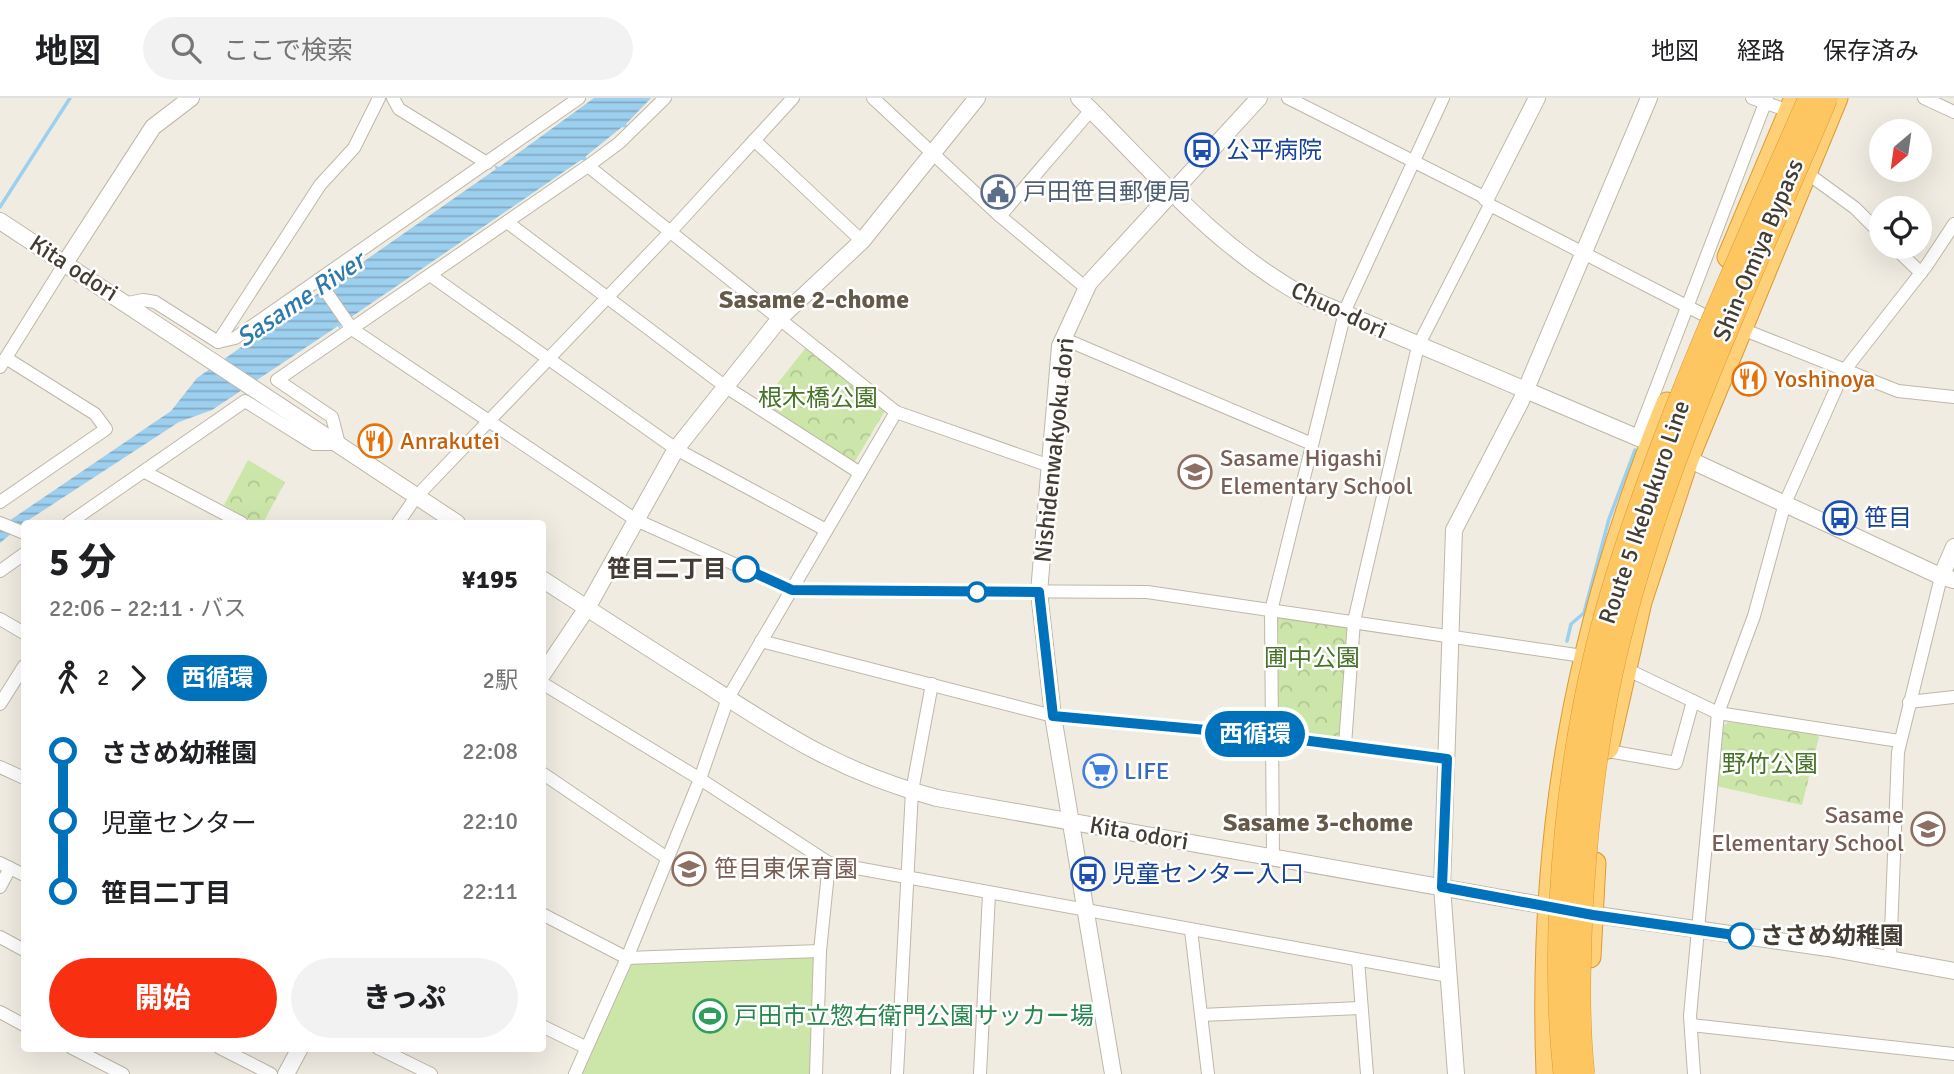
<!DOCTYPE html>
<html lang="ja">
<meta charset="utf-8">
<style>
body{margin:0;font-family:Signika,"Noto Sans JP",sans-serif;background:#f2f2f2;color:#202124;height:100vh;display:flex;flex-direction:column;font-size:26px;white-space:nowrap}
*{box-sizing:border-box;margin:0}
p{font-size:23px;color:#757577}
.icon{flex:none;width:38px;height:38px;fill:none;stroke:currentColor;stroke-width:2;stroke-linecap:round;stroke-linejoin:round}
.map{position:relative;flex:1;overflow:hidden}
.panel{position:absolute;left:21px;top:422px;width:525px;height:532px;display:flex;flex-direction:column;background:#fff;border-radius:7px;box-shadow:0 7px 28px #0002}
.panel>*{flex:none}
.badge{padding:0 14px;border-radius:23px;font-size:24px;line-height:46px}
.needle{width:46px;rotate:209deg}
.tools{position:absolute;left:1869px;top:21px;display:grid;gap:14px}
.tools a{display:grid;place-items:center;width:63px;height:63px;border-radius:50%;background:#fff;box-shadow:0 7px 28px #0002;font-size:35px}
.map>.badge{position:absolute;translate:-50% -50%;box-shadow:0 0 0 4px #fff}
.legs{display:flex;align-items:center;gap:10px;height:77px;padding:0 28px;font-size:23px}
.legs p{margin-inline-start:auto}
.head{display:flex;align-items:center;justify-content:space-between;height:119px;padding:0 28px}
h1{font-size:38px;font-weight:800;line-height:52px}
.cta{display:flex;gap:14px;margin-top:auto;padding:14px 28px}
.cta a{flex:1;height:80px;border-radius:42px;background:#f92f11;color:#fff;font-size:28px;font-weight:800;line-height:80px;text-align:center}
.cta a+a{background:#f2f2f2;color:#202124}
ul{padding:0 28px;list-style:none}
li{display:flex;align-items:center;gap:24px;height:70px;font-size:26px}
li i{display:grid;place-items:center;width:10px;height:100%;margin:0 9px;background:currentColor}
li i::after{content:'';width:18px;height:18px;margin:-9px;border:5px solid;border-radius:50%;background:#fff}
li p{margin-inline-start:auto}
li:first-child i{background:linear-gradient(#0000 50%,currentColor 0)}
li:last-child i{background:linear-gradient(currentColor 50%,#0000 0)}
header{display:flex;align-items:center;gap:42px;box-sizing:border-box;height:98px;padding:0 35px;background:#fff;border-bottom:2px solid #e0e0e0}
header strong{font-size:33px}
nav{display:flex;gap:38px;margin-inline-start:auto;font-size:24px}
.search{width:490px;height:63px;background:#f2f2f2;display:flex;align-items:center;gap:18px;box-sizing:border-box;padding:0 24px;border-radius:38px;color:#757577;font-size:26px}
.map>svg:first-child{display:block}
.park{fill:url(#park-crowns)}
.pitch{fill:#cce6aa}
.water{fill:url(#water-rules)}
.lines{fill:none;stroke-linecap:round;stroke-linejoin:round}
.stream{stroke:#9dcfef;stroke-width:3.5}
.minor-casing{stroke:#bfb7a8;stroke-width:14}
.tertiary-casing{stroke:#bfb7a8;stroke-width:18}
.trunk-casing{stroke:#dc9a31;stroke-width:23}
.minor{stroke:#fff;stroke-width:12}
.tertiary{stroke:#fff;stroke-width:16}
.trunk{stroke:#fed178;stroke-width:21}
.motorway-bridge-casing{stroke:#dc9a31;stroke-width:24;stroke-linecap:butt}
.motorway-bridge{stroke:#fdc661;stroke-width:23}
.line-1-casing{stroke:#fff;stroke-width:16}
.line-1{stroke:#0072bc;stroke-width:10}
.stop-1-dot{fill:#fff;stroke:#0072bc;stroke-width:3.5}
.labels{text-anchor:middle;stroke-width:5;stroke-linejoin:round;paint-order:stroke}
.transit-label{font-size:24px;fill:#164399;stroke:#fff;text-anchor:start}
.service-label{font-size:24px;fill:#4e5e75;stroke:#fff;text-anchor:start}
.street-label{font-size:24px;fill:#433c33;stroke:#fff}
.food-label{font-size:24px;fill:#c56008;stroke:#fff;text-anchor:start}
.park-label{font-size:24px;fill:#467327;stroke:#fff}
.education-label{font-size:24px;fill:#785e54;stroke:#fff;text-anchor:start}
.stop-label{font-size:24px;font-weight:bold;fill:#433c33;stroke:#fff;text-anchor:end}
.shop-label{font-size:24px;fill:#366cbe;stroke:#fff;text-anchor:start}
.leisure-label{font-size:24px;fill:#27864d;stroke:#fff;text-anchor:start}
.water-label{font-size:26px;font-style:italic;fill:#2d7aad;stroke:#fff}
.neighbourhood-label{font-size:26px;font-weight:bold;fill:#655a4a;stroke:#fff}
</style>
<header>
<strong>地図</strong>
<div class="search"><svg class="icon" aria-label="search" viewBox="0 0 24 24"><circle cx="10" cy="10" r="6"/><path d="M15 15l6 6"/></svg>ここで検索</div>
<nav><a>地図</a><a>経路</a><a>保存済み</a></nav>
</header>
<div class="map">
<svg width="1954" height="976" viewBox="0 0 1954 976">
<defs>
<pattern id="park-crowns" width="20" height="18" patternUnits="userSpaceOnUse" patternTransform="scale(1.75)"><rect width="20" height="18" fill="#cce6aa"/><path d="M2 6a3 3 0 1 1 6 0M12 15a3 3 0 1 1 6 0" fill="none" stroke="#b0c693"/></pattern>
<pattern id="water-rules" width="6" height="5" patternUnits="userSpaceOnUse" patternTransform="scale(1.75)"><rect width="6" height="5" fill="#9dcfef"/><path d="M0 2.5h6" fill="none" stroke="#82a9c2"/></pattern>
</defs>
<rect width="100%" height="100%" fill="#f1ece2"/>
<g class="park">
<polygon points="808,247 886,311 854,365 761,306"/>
<polygon points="248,362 285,384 263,425 255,425 224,407"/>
<polygon points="1279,520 1348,526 1343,637 1338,641 1280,634 1275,629 1276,522"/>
<polygon points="1728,624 1816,636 1819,639 1802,707 1716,688 1724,627"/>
</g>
<polygon class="pitch" points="820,853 816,976 576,976 627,860"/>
<polygon class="water" points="594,0 651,0 626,26 628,30 622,29 586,58 586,62 581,62 341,226 340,231 338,228 212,312 179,324 24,425 0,445 0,429 171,313 197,280 496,71 494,67 499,69"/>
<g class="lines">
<g class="stream">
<polyline points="0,109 70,0"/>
<polyline points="1567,543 1571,526 1584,515 1609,421 1635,352"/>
</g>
<defs>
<g id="minor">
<polyline points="393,0 399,11 487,65"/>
<polyline points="873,0 1000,118 1086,190"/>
<polyline points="1288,0 1486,100 1490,107 1704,217"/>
<polyline points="1752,0 1789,13"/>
<polyline points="1924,0 1954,14"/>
<polyline points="754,42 862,143"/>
<polyline points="588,68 896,314 1050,368"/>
<polyline points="1807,75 1855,110 1881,136"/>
<polyline points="1000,118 1091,12"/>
<polyline points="507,124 726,289 860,375"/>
<polyline points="1894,149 1921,175"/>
<polyline points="430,177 676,351 826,432"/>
<polyline points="318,182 352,231 636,422 792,492 1147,494 1583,558"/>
<polyline points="128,205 143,202 155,204 218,244 235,240 579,0"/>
<polyline points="1742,231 1898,293 1954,299"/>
<polyline points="1062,240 1312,346"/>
<polyline points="218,244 320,87 354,50 379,0"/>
<polyline points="0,269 65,165"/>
<polyline points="1637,340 1767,0"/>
<polyline points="145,374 242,425"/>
<polyline points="0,404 106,331 95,316 6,260"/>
<polyline points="0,425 24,435"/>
<polyline points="69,425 245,303 314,346 339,346 332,319 277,282 588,68 619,45 665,0"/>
<polyline points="398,425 416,399 671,133 793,0"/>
<polyline points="0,473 24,456"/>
<polyline points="0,521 24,535"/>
<polyline points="761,543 1053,618 1272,638 1447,661"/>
<polyline points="1624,570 1718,615 1899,643"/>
<polyline points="542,585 700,681 829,765 1449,878"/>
<polyline points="1909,604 1954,599"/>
<polyline points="0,606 24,568"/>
<polyline points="1345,647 1354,523 1418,248 1490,107"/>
<polyline points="1608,653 1676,665 1693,603"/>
<polyline points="0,669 24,680"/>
<polyline points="542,675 667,760"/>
<polyline points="1273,759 1271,513 1346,210 1443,0"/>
<polyline points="0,765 24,777"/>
<polyline points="0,789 10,770"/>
<polyline points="542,816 627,860 820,853"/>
<polyline points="1191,832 1208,976"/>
<polyline points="0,839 24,852"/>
<polyline points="1890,860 1898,654 1941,479"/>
<polyline points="1358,862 1367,976"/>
<polyline points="0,914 24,927"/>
<polyline points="1201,917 1360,910"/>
<polyline points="1691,927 1954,956"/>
<polyline points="542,928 585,949"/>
<polyline points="72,950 123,976"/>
<polyline points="220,950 271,976"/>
<polyline points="378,950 431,976"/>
<polyline points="575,976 627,860 700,681 728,600 896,314"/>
<polyline points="816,976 820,853 829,765"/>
<polyline points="897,976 912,693 932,586"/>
<polyline points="980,976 989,796"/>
<polyline points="1694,976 1690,918 1718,615 1754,518 1785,405 1844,273 1927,167 1954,126"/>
</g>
<g id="tertiary">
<path d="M1079 0C1151 71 1214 148 1304 198L1688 361 1940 478 1954 482"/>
<polyline points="1486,100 1537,0"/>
<polyline points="0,123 457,425"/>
<polyline points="65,165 153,29 191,0"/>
<polyline points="1941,479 1954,449"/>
<path d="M542 481C596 516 650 551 704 585 785 637 842 675 937 700L1558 810"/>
<polyline points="542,577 587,510 676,351 781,219 862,143 977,0"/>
<polyline points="1583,815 1828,850 1954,873"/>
<polyline points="286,976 300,950"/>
<polyline points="1113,976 1053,618 1039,494 1060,248 1089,185 1259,0"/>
<polyline points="1456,976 1442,789 1454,432 1521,303 1649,0"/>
</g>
<g id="trunk">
<polyline points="1728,159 1795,0"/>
<polyline points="1608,650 1641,504 1688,361 1837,0"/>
<polyline points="1590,859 1595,765"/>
<path d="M1547 976C1538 735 1576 528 1667 305"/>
</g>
</defs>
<use href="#minor" class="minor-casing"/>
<use href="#tertiary" class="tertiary-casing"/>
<use href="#trunk" class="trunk-casing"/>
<use href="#minor" class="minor"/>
<use href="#tertiary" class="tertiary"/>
<use href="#trunk" class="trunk"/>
<defs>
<g id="motorway-bridge">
<path d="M1565 976C1549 826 1569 639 1612 495 1663 325 1739 162 1810 0"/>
<path d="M1583 976C1577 922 1579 866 1581 812 1585 748 1591 685 1602 622 1638 410 1743 198 1826 0"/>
</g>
</defs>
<use href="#motorway-bridge" class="motorway-bridge-casing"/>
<use href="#motorway-bridge" class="motorway-bridge"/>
</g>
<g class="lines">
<defs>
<polyline id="line-1" points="746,471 792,492 1039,494 1053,618 1272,638 1447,661 1442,789 1593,817 1741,838"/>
</defs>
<use href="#line-1" class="line-1-casing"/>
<use href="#line-1" class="line-1"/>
</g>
<defs>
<symbol id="bus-ring" viewBox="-11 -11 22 22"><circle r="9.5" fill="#fff" stroke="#1a4fb4" stroke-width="1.5"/><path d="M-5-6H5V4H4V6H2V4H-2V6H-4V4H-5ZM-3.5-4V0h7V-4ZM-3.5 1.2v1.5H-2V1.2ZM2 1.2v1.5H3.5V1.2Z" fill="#1a4fb4"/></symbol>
<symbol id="civic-ring" viewBox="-11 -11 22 22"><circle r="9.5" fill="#fff" stroke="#5c6f8a" stroke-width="1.5"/><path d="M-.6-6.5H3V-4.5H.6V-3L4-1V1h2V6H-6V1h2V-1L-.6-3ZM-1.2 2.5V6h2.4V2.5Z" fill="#5c6f8a"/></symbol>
<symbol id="restaurant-ring" viewBox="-11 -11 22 22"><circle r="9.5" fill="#fff" stroke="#e8710a" stroke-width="1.5"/><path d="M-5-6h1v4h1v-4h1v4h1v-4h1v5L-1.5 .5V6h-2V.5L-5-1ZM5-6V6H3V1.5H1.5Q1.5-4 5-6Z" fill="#e8710a"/></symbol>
<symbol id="school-ring" viewBox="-11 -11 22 22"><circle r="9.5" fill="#fff" stroke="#8d6e63" stroke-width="1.5"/><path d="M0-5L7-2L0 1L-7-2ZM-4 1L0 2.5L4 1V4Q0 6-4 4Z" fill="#8d6e63"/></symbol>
<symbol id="supermarket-ring" viewBox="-11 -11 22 22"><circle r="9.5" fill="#fff" stroke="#3f7fe0" stroke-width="1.5"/><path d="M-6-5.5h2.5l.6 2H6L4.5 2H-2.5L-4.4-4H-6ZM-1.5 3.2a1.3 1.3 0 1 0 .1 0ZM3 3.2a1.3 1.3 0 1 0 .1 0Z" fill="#3f7fe0"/></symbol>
<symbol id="stadium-ring" viewBox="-11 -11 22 22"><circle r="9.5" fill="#fff" stroke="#2e9e5b" stroke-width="1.5"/><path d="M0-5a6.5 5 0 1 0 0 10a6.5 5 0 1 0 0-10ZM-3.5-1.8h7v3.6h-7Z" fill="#2e9e5b"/></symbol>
</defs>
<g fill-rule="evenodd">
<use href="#bus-ring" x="1183" y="33" width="38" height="38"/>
<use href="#civic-ring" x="979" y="75" width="38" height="38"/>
<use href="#restaurant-ring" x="1730" y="262" width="38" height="38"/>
<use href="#restaurant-ring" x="356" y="324" width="38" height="38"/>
<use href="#school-ring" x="1176" y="355" width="38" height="38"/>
<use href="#bus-ring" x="1821" y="401" width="38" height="38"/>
<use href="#supermarket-ring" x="1081" y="654" width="38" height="38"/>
<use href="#school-ring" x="1909" y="712" width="38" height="38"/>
<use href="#school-ring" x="670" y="752" width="38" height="38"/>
<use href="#bus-ring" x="1069" y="757" width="38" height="38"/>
<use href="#stadium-ring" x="691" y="899" width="38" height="38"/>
</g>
<g class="stop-1-dot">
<circle cx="746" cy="471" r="12"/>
<circle cx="977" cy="494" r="9"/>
<circle cx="1741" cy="838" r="12"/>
</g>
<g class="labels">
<g class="transit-label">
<text x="1226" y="60">公平病院</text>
<text x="1864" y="428">笹目</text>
<text x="1112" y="784">児童センター入口</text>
</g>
<g class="service-label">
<text x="1023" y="102">戸田笹目郵便局</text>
</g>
<g class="street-label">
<text transform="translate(1758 152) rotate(-67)" y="8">Shin-Omiya Bypass</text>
<text transform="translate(74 170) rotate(33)" y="8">Kita odori</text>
<text transform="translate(1339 212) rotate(25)" y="8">Chuo-dori</text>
<text transform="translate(1054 352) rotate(-84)" y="8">Nishidenwakyoku dori</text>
<text transform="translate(1644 414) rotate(-71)" y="8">Route 5 Ikebukuro Line</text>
<text transform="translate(1139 735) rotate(10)" y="8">Kita odori</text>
</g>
<g class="food-label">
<text x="1774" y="289">Yoshinoya</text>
<text x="400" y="351">Anrakutei</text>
</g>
<g class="park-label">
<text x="818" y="308">根木橋公園</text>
<text x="1312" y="568">圃中公園</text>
<text x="1770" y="674">野竹公園</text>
</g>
<g class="education-label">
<text x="1220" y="368">Sasame Higashi<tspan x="1220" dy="28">Elementary School</tspan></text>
<text x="1904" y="725" text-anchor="end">Sasame<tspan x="1904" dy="28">Elementary School</tspan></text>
<text x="714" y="779">笹目東保育園</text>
</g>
<g class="stop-label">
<text x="727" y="479">笹目二丁目</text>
<text x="1760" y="846" text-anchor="start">ささめ幼稚園</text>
</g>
<g class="shop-label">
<text x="1124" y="681">LIFE</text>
</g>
<g class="leisure-label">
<text x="734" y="926">戸田市立惣右衛門公園サッカー場</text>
</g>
<g class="water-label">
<text transform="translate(300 201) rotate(-34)" y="9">Sasame River</text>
</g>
<g class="neighbourhood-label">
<text x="814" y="210">Sasame 2-chome</text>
<text x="1318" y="733">Sasame 3-chome</text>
</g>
</g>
</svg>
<div class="tools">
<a><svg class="needle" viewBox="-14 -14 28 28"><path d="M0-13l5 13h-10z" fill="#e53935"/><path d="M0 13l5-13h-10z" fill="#757577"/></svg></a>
<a><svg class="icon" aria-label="locate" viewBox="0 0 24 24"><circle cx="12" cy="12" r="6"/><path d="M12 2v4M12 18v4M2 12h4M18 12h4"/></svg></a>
</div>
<b class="badge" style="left:1255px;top:636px;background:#0072bc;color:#fff">西循環</b>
<section class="panel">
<div class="head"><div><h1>5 分</h1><p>22:06 – 22:11 · バス</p></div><b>¥195</b></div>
<div class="legs"><svg class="icon" aria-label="walk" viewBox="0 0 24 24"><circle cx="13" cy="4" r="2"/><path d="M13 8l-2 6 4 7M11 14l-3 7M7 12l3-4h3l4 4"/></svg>2<svg class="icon" aria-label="forward" viewBox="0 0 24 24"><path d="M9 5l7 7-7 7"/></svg><b class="badge" style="background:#0072bc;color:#fff">西循環</b><p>2駅</p></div>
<ul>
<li><i style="color:#0072bc"></i><b>ささめ幼稚園</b><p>22:08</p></li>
<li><i style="color:#0072bc"></i><span>児童センター</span><p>22:10</p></li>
<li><i style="color:#0072bc"></i><b>笹目二丁目</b><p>22:11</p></li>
</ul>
<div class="cta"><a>開始</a><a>きっぷ</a></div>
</section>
</div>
